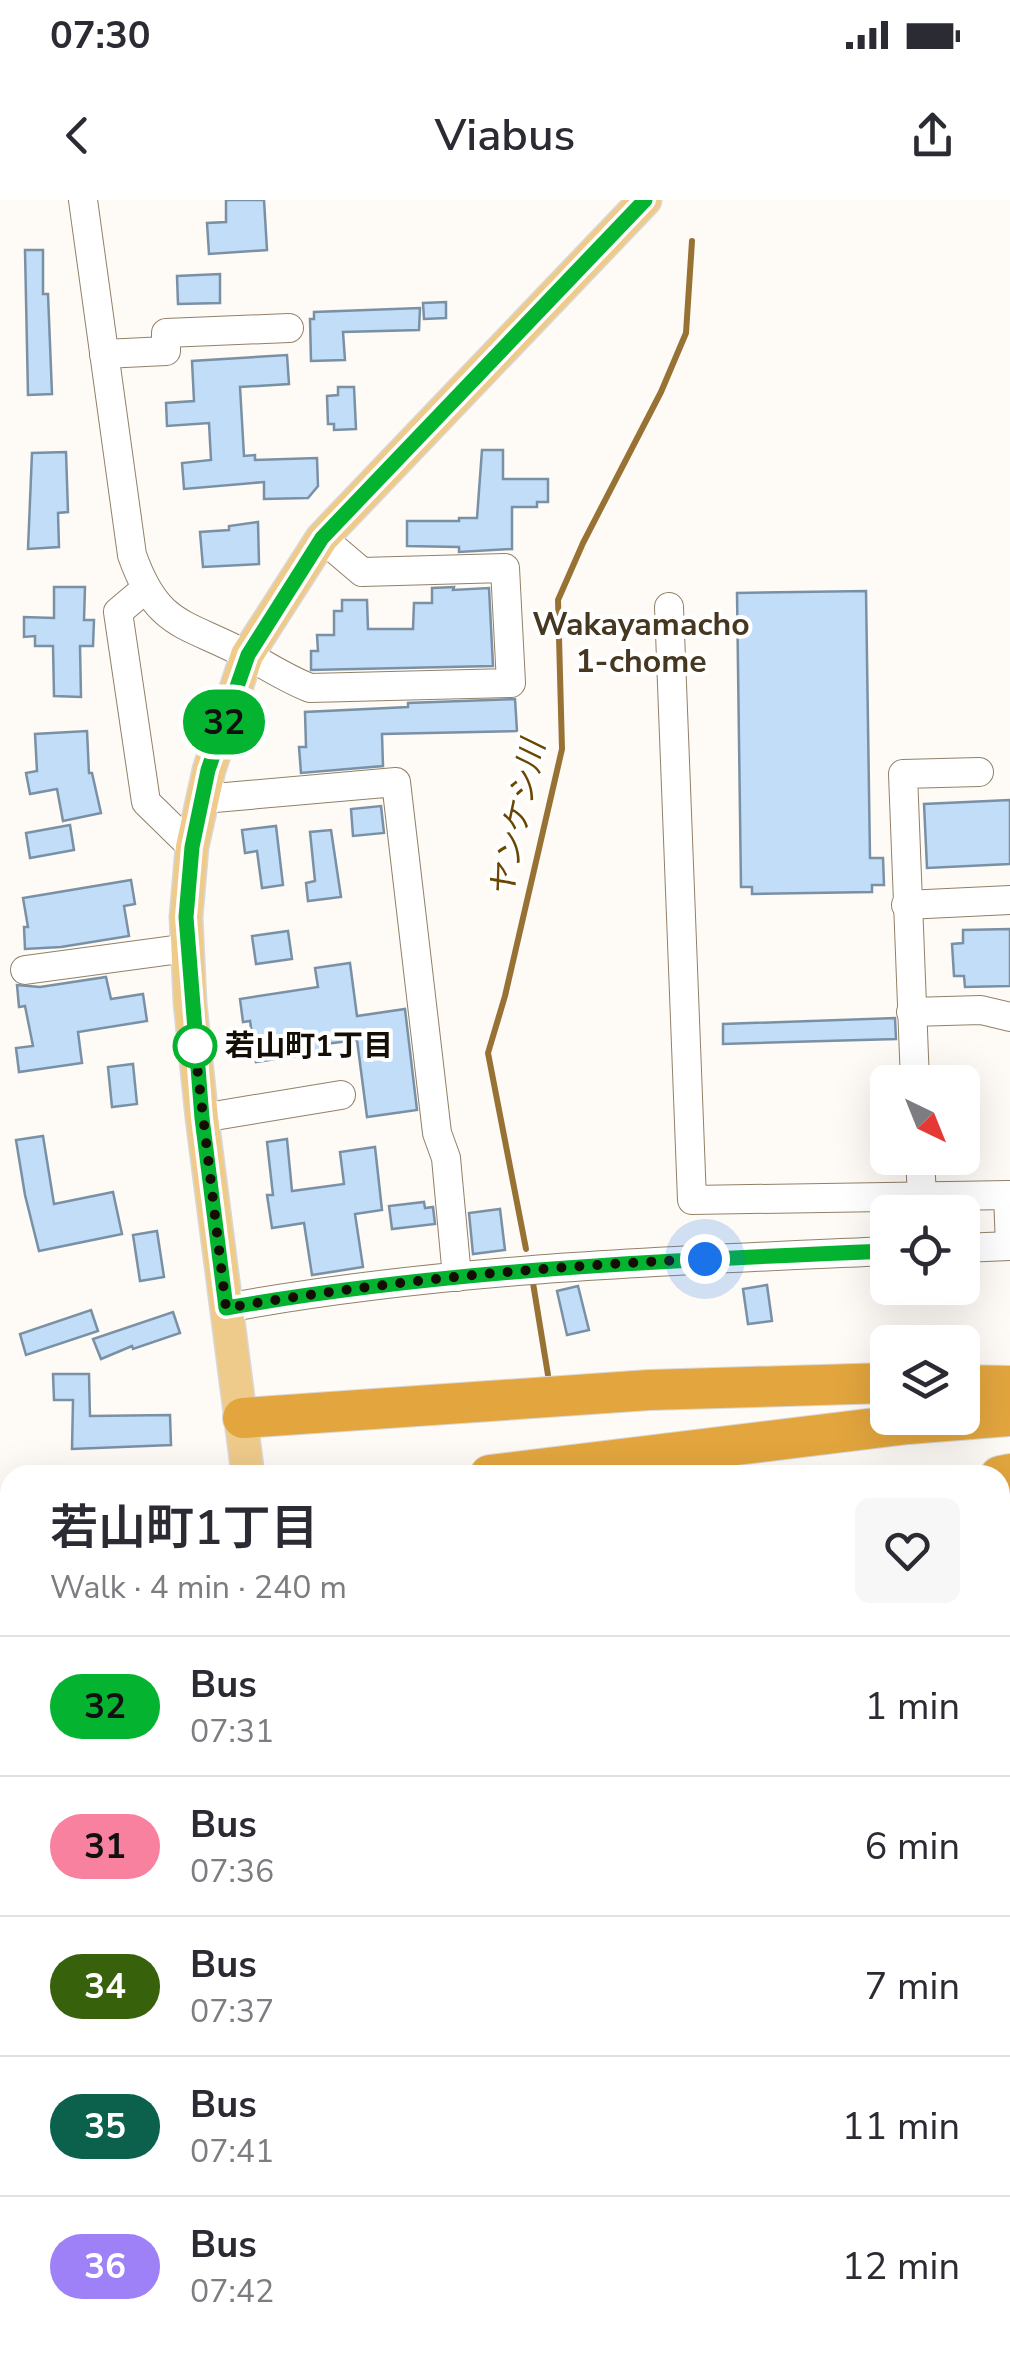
<!DOCTYPE html>
<meta charset="utf-8">
<style>
body{margin:0;font-family:"Nunito Sans","Noto Sans JP",sans-serif;background:#f7f7f7;color:#2b2b33;height:100vh;display:flex;flex-direction:column;font-size:38px;white-space:nowrap}
*{box-sizing:border-box;margin:0}
p{font-size:32px;color:#7c7c81}
.icon{flex:none;width:55px;height:55px;fill:none;stroke:currentColor;stroke-width:2;stroke-linecap:round;stroke-linejoin:round}
.map{position:relative;flex:1;overflow:hidden}
.side{position:absolute;left:0px;top:1265px;width:1010px;height:892px;display:flex;flex-direction:column;background:#fff;border-radius:30px 30px 0 0;box-shadow:0 10px 40px #0002}
.side>*{flex:none}
.badge{padding:0 20px;border-radius:32px;font-size:35px;line-height:65px}
.needle{width:65px;rotate:137deg}
.tools{position:absolute;left:870px;top:865px;display:grid;gap:20px}
.tools a{display:grid;place-items:center;width:110px;height:110px;border-radius:15px;background:#fff;box-shadow:0 10px 40px #0002;font-size:50px}
.you{position:absolute;width:50px;height:50px;margin:-25px;border:8px solid #fff;border-radius:50%;background:#1a73e8;box-shadow:0 0 0 15px #1a73e833}
.map>.badge{position:absolute;translate:-50% -50%;box-shadow:0 0 0 5px #fff}
.round{display:grid;place-items:center;flex:none;width:105px;height:105px;border-radius:15px;background:#f7f7f7}
.headline{display:flex;align-items:center;justify-content:space-between;height:170px;padding:0 50px}
h1{font-size:48px;font-weight:600;line-height:75px}
ul{padding:0;list-style:none}
li{display:flex;align-items:center;gap:30px;height:140px;padding:0 50px;border-top:2px solid #e1e1e2}
li div{flex:1}
li b{display:block;font-size:38px}
li em{font-style:normal}
li .badge{min-width:110px;font-weight:700;text-align:center}
.status{display:flex;justify-content:space-between;align-items:center;height:70px;padding:0 50px;background:#fff;direction:ltr}
.status svg{height:28px;fill:currentColor}
header{display:flex;justify-content:space-between;align-items:center;height:130px;padding:0 50px;background:#fff;font-size:45px;font-weight:600}
.map>svg:first-child{display:block}
.lines{fill:none;stroke-linecap:round;stroke-linejoin:round}
.stream{stroke:#987235;stroke-width:6}
.building{fill:#c2ddf8;stroke:#7a90a5;stroke-width:2.5}
.minor-casing{stroke:#918068;stroke-width:30}
.major-casing{stroke:#d9d8d7;stroke-width:35}
.highway-casing{stroke:#d9d8d7;stroke-width:42}
.minor{stroke:#fff;stroke-width:28}
.major{stroke:#eeca8b;stroke-width:32}
.highway{stroke:#e3a63e;stroke-width:40}
.line-casing{stroke:#fff;stroke-width:22}
.line{stroke:#04b431;stroke-width:15}
.walk{stroke:#140e05;stroke-width:10;stroke-dasharray:0 18}
.stop-dot{fill:#fff;stroke:#04b431;stroke-width:5}
.labels{text-anchor:middle;stroke-width:8;stroke-linejoin:round;paint-order:stroke}
.stop-label{font-size:30px;font-weight:bold;fill:#140e05;stroke:#fff;text-anchor:start}
.neighbourhood-label{font-size:32px;font-weight:bold;fill:#463721;stroke:#fff}
.water-label{font-size:32px;font-style:italic;fill:#6a4701;stroke:#fff}
</style>
<div class="status"><b>07:30</b><svg viewBox="0 0 49 12"><path d="M0 12V9h3v3zM5 12V6h3v6zM10 12V3h3v9zM15 12V0h3v12zM26 1h20v11H26zM47 4h2v5h-2z"/></svg></div>
<header><svg class="icon" aria-label="back" viewBox="0 0 24 24"><path d="M15 5l-7 7 7 7"/></svg>Viabus<svg class="icon" aria-label="share" viewBox="0 0 24 24"><path d="M12 15V3M7 8l5-5 5 5M5 13v7h14v-7"/></svg></header>
<div class="map">
<svg width="1010" height="2156" viewBox="0 0 1010 2156">
<rect width="100%" height="100%" fill="#fefaf5"/>
<g class="lines">
<g class="stream">
<polyline points="526,1049 488,853 505,796 562,549 558,400 583,343 661,192 686,133 692,41"/>
<polyline points="533,1083 548,1175"/>
<polyline points="1000,2028 1010,2029"/>
<polyline points="29,2148 29,2156"/>
<polyline points="57,2148 57,2156"/>
</g>
</g>
<g class="building">
<polygon points="226,0 264,0 267,50 209,54 207,23 226,22"/>
<polygon points="25,50 43,50 43,94 48,94 52,194 28,195"/>
<polygon points="220,74 220,103 178,104 177,76"/>
<polygon points="446,102 446,118 424,119 423,103"/>
<polygon points="420,108 419,130 343,132 345,160 311,161 310,119 314,119 314,112"/>
<polygon points="287,155 289,184 240,187 244,256 255,255 255,260 317,258 318,286 308,298 264,299 264,282 184,289 182,263 211,260 209,223 167,226 166,203 194,201 192,161"/>
<polygon points="338,187 354,187 356,229 334,230 334,224 328,224 327,196 338,195"/>
<polygon points="482,250 503,250 503,279 548,279 548,302 537,302 537,307 512,307 512,349 459,352 459,347 407,346 407,321 459,321 459,318 477,318"/>
<polygon points="66,252 68,312 58,313 59,347 28,349 32,253"/>
<polygon points="258,322 259,364 203,367 200,332 229,330 229,326"/>
<polygon points="54,387 85,387 84,420 94,420 93,446 80,446 81,497 54,496 53,446 35,446 35,436 24,437 24,417 54,418"/>
<polygon points="454,387 453,390 489,388 493,466 311,470 311,451 318,451 317,435 334,435 334,411 342,411 342,400 367,400 368,429 413,429 414,403 432,403 432,388"/>
<polygon points="866,391 870,658 883,658 884,685 872,685 872,692 752,694 752,687 741,687 737,393"/>
<polygon points="515,499 517,531 382,534 383,566 301,573 299,547 306,547 305,512 408,507 408,503"/>
<polygon points="87,531 89,573 92,573 101,613 63,621 57,589 30,594 26,573 37,571 35,534"/>
<polygon points="1010,600 1010,664 927,668 924,604"/>
<polygon points="381,606 384,633 353,636 351,609"/>
<polygon points="70,625 74,650 30,658 26,633"/>
<polygon points="276,626 283,685 262,688 257,651 245,653 242,630"/>
<polygon points="331,630 341,697 308,701 306,683 315,681 310,632"/>
<polygon points="131,680 135,704 124,706 129,736 61,747 25,749 24,727 28,727 23,698"/>
<polygon points="1010,729 1010,786 965,787 964,776 954,776 952,744 963,743 963,730"/>
<polygon points="288,731 292,759 256,764 252,736"/>
<polygon points="350,763 357,816 405,809 417,910 367,917 357,840 325,844 326,851 256,862 250,821 243,822 240,799 318,787 315,768"/>
<polygon points="106,777 111,799 143,794 147,821 78,832 82,863 19,872 16,848 33,846 25,806 19,807 17,785 40,787"/>
<polygon points="895,818 896,839 723,844 723,824"/>
<polygon points="133,864 137,904 112,907 108,867"/>
<polygon points="43,936 54,1004 113,992 122,1034 39,1051 25,995 16,940"/>
<polygon points="287,939 292,991 344,984 340,952 375,947 382,1010 355,1014 363,1067 312,1075 304,1023 272,1028 267,995 273,995 267,942"/>
<polygon points="424,1002 425,1008 433,1007 435,1024 392,1029 389,1006"/>
<polygon points="500,1009 505,1050 473,1054 469,1013"/>
<polygon points="157,1031 164,1077 140,1081 133,1035"/>
<polygon points="767,1085 772,1121 748,1124 743,1089"/>
<polygon points="578,1086 589,1130 567,1135 557,1091"/>
<polygon points="91,1110 98,1131 26,1155 20,1134"/>
<polygon points="173,1112 180,1133 133,1149 132,1146 101,1159 93,1139"/>
<polygon points="53,1174 89,1174 90,1216 170,1215 171,1245 72,1249 73,1200 54,1200"/>
</g>
<g class="lines">
<defs>
<g id="minor">
<path d="M83 0 132 355C158 429 186 422 247 455 269 467 287 479 310 488L511 483 505 368 362 372 322 338"/>
<polyline points="104,154 166,151 166,133 289,128"/>
<polyline points="144,390 118,412 146,602 192,647"/>
<polyline points="669,407 692,1000 1010,995"/>
<polyline points="203,599 396,582 437,933 446,958 457,1077"/>
<polyline points="906,705 1010,700"/>
<polyline points="25,770 188,748"/>
<polyline points="911,812 981,810 1010,817"/>
<polyline points="915,882 903,574 979,572"/>
<polyline points="202,918 341,895"/>
<polyline points="920,958 922,997"/>
<polyline points="1008,995 1010,1046"/>
<polyline points="962,1048 1010,1046"/>
<path d="M226 1108C444 1068 667 1061 888 1051"/>
<polyline points="1000,1405 1010,1404"/>
<polyline points="1000,2003 1010,2006"/>
<polyline points="860,2148 860,2156"/>
<polyline points="200,2155 201,2148"/>
<polyline points="112,2156 112,2148"/>
<polyline points="588,2156 588,2148"/>
</g>
<g id="major">
<polyline points="248,1275 202,918 190,803 186,717 192,647 209,570 247,455 322,338 645,0"/>
<polyline points="361,2148 362,2156"/>
</g>
<g id="highway">
<polyline points="962,1185 1010,1186"/>
<polyline points="243,1218 649,1190 888,1183"/>
<polyline points="490,1275 908,1224 1010,1216"/>
<polyline points="1000,1276 1010,1274"/>
<polyline points="0,1318 10,1323"/>
<polyline points="0,1350 10,1351"/>
</g>
</defs>
<use href="#minor" class="minor-casing"/>
<use href="#major" class="major-casing"/>
<use href="#highway" class="highway-casing"/>
<use href="#minor" class="minor"/>
<use href="#major" class="major"/>
<use href="#highway" class="highway"/>
</g>
<g class="lines">
<defs>
<path id="line" d="M645 0 322 338 248 455 208 570 192 647 186 717 202 918 226 1108C445 1070 666 1060 888 1051"/>
</defs>
<use href="#line" class="line-casing"/>
<use href="#line" class="line"/>
<path class="walk" d="M195 846 194 841 226 1108C384 1081 545 1066 705 1059"/>
</g>
<circle class="stop-dot" cx="195" cy="846" r="20"/>
<g class="labels">
<g class="stop-label">
<text x="225" y="856">若山町1丁目</text>
</g>
<g class="neighbourhood-label">
<text x="641" y="435">Wakayamacho<tspan x="641" dy="37">1-chome</tspan></text>
</g>
<g class="water-label">
<text transform="translate(517 619) rotate(-78)" y="11">ヤンケシ川</text>
</g>
</g>
</svg>
<div class="tools">
<a><svg class="needle" viewBox="-14 -14 28 28"><path d="M0-13l5 13h-10z" fill="#e53935"/><path d="M0 13l5-13h-10z" fill="#7c7c81"/></svg></a>
<a><svg class="icon" aria-label="locate" viewBox="0 0 24 24"><circle cx="12" cy="12" r="6"/><path d="M12 2v4M12 18v4M2 12h4M18 12h4"/></svg></a>
<a><svg class="icon" aria-label="layers" viewBox="0 0 24 24"><path d="M12 4l9 5-9 5-9-5zM3 14l9 5 9-5"/></svg></a>
</div>
<div class="you" style="left:705px;top:1059px"></div>
<b class="badge" style="left:224px;top:522px;background:#04b431;color:#111">32</b>
<section class="side">
<div class="headline"><div><h1>若山町1丁目</h1><p>Walk · 4 min · 240 m</p></div><a class="round"><svg class="icon" aria-label="heart" viewBox="0 0 24 24"><path d="M12 20l-8-8c-3-5 5-10 8-4 3-6 11-1 8 4z"/></svg></a></div>
<ul>
<li><span class="badge" style="background:#04b431;color:#111">32</span><div><b>Bus</b><p>07:31</p></div><em>1 min</em></li>
<li><span class="badge" style="background:#f7819f;color:#111">31</span><div><b>Bus</b><p>07:36</p></div><em>6 min</em></li>
<li><span class="badge" style="background:#38610b;color:#fff">34</span><div><b>Bus</b><p>07:37</p></div><em>7 min</em></li>
<li><span class="badge" style="background:#0b614b;color:#fff">35</span><div><b>Bus</b><p>07:41</p></div><em>11 min</em></li>
<li><span class="badge" style="background:#9f81f7;color:#fff">36</span><div><b>Bus</b><p>07:42</p></div><em>12 min</em></li>
</ul>
</section>
</div>
